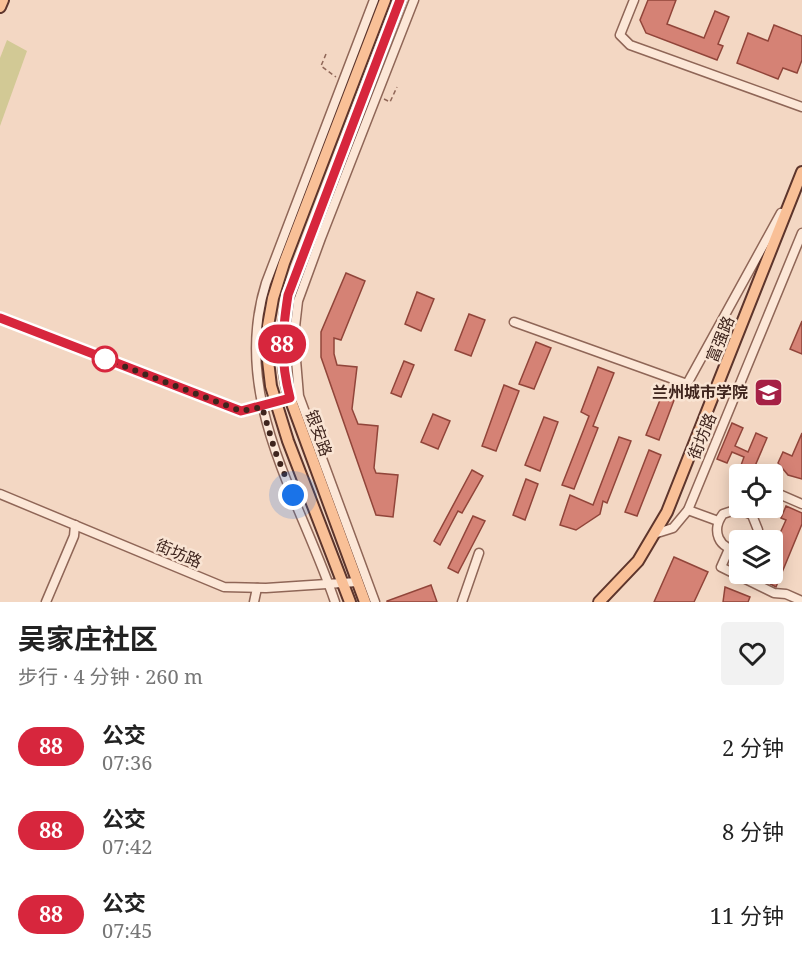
<!DOCTYPE html>
<html lang="zh">
<meta charset="utf-8">
<style>
body{margin:0;font-family:"Noto Serif","Noto Sans SC",serif;background:#f2f2f2;color:#222;height:100vh;display:flex;flex-direction:column;font-size:22px;white-space:nowrap}
*{box-sizing:border-box;margin:0}
p{font-size:20px;color:#767676}
.icon{flex:none;width:33px;height:33px;fill:none;stroke:currentColor;stroke-width:2;stroke-linecap:round;stroke-linejoin:round}
.map{position:relative;height:602px;overflow:hidden}
.drawer{display:flex;flex-direction:column;background:#fff;flex:1}
.drawer>*{flex:none}
.badge{padding:0 12px;border-radius:20px;font-size:21px;line-height:39px}
.tools{position:absolute;left:729px;top:464px;display:grid;gap:12px}
.tools a{display:grid;place-items:center;width:54px;height:54px;border-radius:6px;background:#fff;box-shadow:0 3px 15px #0003;font-size:30px}
.you{position:absolute;width:30px;height:30px;margin:-15px;border:4px solid #fff;border-radius:50%;background:#1a73e8;box-shadow:0 0 0 9px #1a73e833}
.map>.badge{position:absolute;translate:-50% -50%;box-shadow:0 0 0 3px #fff}
.round{display:grid;place-items:center;flex:none;width:63px;height:63px;border-radius:6px;background:#f2f2f2}
.summary{display:flex;align-items:center;justify-content:space-between;height:102px;padding:0 18px}
h1{font-size:28px;font-weight:700;line-height:45px}
ul{padding:0;list-style:none}
li{display:flex;align-items:center;gap:18px;height:84px;padding:0 18px}
li div{flex:1}
li b{display:block;font-size:22px}
li em{font-style:normal}
li .badge{min-width:66px;font-weight:700;text-align:center}
.map>svg:first-child{display:block}
.green{fill:#d2c995}
.building{fill:#d58275;stroke:#91453a;stroke-width:1.5}
.lines{fill:none;stroke-linecap:round;stroke-linejoin:round}
.minor-casing{stroke:#8f6657;stroke-width:11}
.major-casing{stroke:#5d352c;stroke-width:14}
.path{stroke:#8f6657;stroke-width:1.5;stroke-dasharray:4.5 3;stroke-linecap:butt}
.minor{stroke:#fce7d7;stroke-width:8}
.major{stroke:#f9c097;stroke-width:10}
.line-casing{stroke:#fff;stroke-width:14}
.line{stroke:#d7263d;stroke-width:9}
.walk{stroke:#3e241d;stroke-width:6;stroke-dasharray:0 10.8}
.stop-dot{fill:#fff;stroke:#d7263d;stroke-width:3}
.labels{text-anchor:middle;stroke-width:5;stroke-linejoin:round;paint-order:stroke}
.street-label{font-size:16px;fill:#3e241d;stroke:#f9e4d3}
.poi-label{font-size:16px;font-weight:bold;fill:#3e241d;stroke:#f9e4d3;text-anchor:end}
</style>
<div class="map">
<svg width="802" height="602" viewBox="0 0 802 602">
<rect width="100%" height="100%" fill="#f3d7c3"/>
<polygon class="green" points="7,40 27,51 0,126 0,58"/>
<g class="building">
<polygon points="648,0 676,0 667,24 704,38 715,11 729,17 718,44 723,46 717,60 646,33 640,20"/>
<polygon points="774,25 802,36 802,60 797,73 783,68 778,79 737,63 748,33 768,41"/>
<polygon points="346,273 365,281 341,340 334,338 334,354 337,365 357,367 352,409 358,424 378,426 374,468 376,473 398,475 393,517 376,515 321,357 321,332"/>
<polygon points="417,292 434,299 421,331 405,324"/>
<polygon points="469,314 485,320 471,356 455,350"/>
<polygon points="802,321 802,354 790,349"/>
<polygon points="536,342 551,348 534,389 519,384"/>
<polygon points="404,361 414,365 401,397 391,393"/>
<polygon points="598,367 614,373 593,426 598,428 574,489 562,485 589,416 581,412"/>
<polygon points="504,385 519,391 496,451 482,446"/>
<polygon points="664,390 676,395 659,440 646,435"/>
<polygon points="433,414 450,421 438,449 421,442"/>
<polygon points="544,417 558,422 540,471 525,465"/>
<polygon points="732,423 743,428 735,446 748,452 756,433 767,438 752,473 740,468 744,457 732,452 727,463 717,459"/>
<polygon points="802,433 802,479 788,475 778,463 783,452 792,456"/>
<polygon points="619,437 631,441 607,503 603,501 600,514 576,530 560,525 570,495 593,505"/>
<polygon points="649,450 661,455 637,516 625,512"/>
<polygon points="472,470 483,476 462,513 458,511 440,545 434,541"/>
<polygon points="526,479 538,484 525,520 513,515"/>
<polygon points="786,506 802,513 802,524 776,587 755,576 756,573 772,573 772,551 786,520 781,518"/>
<polygon points="473,516 485,521 458,573 448,568"/>
<polygon points="674,557 708,572 694,602 654,602"/>
<polygon points="431,585 437,602 387,602 387,601"/>
<polygon points="725,587 750,597 748,602 723,602"/>
</g>
<g class="lines">
<defs>
<g id="minor">
<polyline points="634,0 620,35 630,45 802,107"/>
<polyline points="0,318 241,412 295,397"/>
<polyline points="514,322 687,384 781,213"/>
<polyline points="772,491 802,504"/>
<polyline points="0,494 224,587 266,588 357,582"/>
<polyline points="688,510 718,521"/>
<polyline points="654,534 673,528 688,510 802,233"/>
<polyline points="729,549 721,567 774,593 786,594 802,601"/>
<path d="M740 550C718 550 711 530 723 514L738 509 752 515 758 530 755 540"/>
<polyline points="46,602 74,536 75,525"/>
<polyline points="254,602 257,588"/>
<path d="M335 602C300 498 230 397 266 283L374 0"/>
<polyline points="375,602 299,396 294,336 298,301 321,238 414,0"/>
<polyline points="462,602 479,553"/>
</g>
<g id="major">
<polyline points="0,7 3,0"/>
<polyline points="350,602 288,441 271,386 267,352 268,326 273,298 284,263 385,0"/>
<path d="M365 602 290 398C280 360 281 334 289 295L400 0"/>
<polyline points="599,602 638,561 667,512 802,172"/>
</g>
</defs>
<use href="#minor" class="minor-casing"/>
<use href="#major" class="major-casing"/>
<g class="path">
<polyline points="326,54 321,66 336,77"/>
<polyline points="384,99 390,102 397,87"/>
</g>
<use href="#minor" class="minor"/>
<use href="#major" class="major"/>
</g>
<g class="lines">
<defs>
<path id="line" d="M0 318 241 411 290 398C280 359 282 334 288 295L400 0"/>
</defs>
<use href="#line" class="line-casing"/>
<use href="#line" class="line"/>
<polyline class="walk" points="105,359 241,411 262,407 275,451 293,495"/>
</g>
<defs>
<symbol id="school-square" viewBox="-11 -11 22 22"><rect x="-9" y="-9" width="18" height="18" rx="4" fill="#a52045" stroke="#f9e4d3"/><path d="M0-5L7-2L0 1L-7-2ZM-4 1L0 2.5L4 1V4Q0 6-4 4Z" fill="#fff"/></symbol>
</defs>
<g fill-rule="evenodd">
<use href="#school-square" x="752" y="376" width="33" height="33"/>
</g>
<circle class="stop-dot" cx="105" cy="359" r="12"/>
<g class="labels">
<g class="street-label">
<text transform="translate(720 339) rotate(-68)" y="6">富强路</text>
<text transform="translate(319 433) rotate(70)" y="6">银安路</text>
<text transform="translate(702 436) rotate(-68)" y="6">街坊路</text>
<text transform="translate(179 553) rotate(23)" y="6">街坊路</text>
</g>
<g class="poi-label">
<text x="748" y="398">兰州城市学院</text>
</g>
</g>
</svg>
<div class="tools">
<a><svg class="icon" aria-label="locate" viewBox="0 0 24 24"><circle cx="12" cy="12" r="6"/><path d="M12 2v4M12 18v4M2 12h4M18 12h4"/></svg></a>
<a><svg class="icon" aria-label="layers" viewBox="0 0 24 24"><path d="M12 4l9 5-9 5-9-5zM3 14l9 5 9-5"/></svg></a>
</div>
<div class="you" style="left:293px;top:495px"></div>
<b class="badge" style="left:282px;top:344px;background:#d7263d;color:#fff">88</b>
</div>
<section class="drawer">
<div class="summary"><div><h1>吴家庄社区</h1><p>步行 · 4 分钟 · 260 m</p></div><a class="round"><svg class="icon" aria-label="heart" viewBox="0 0 24 24"><path d="M12 20l-8-8c-3-5 5-10 8-4 3-6 11-1 8 4z"/></svg></a></div>
<ul>
<li><span class="badge" style="background:#d7263d;color:#fff">88</span><div><b>公交</b><p>07:36</p></div><em>2 分钟</em></li>
<li><span class="badge" style="background:#d7263d;color:#fff">88</span><div><b>公交</b><p>07:42</p></div><em>8 分钟</em></li>
<li><span class="badge" style="background:#d7263d;color:#fff">88</span><div><b>公交</b><p>07:45</p></div><em>11 分钟</em></li>
</ul>
</section>
